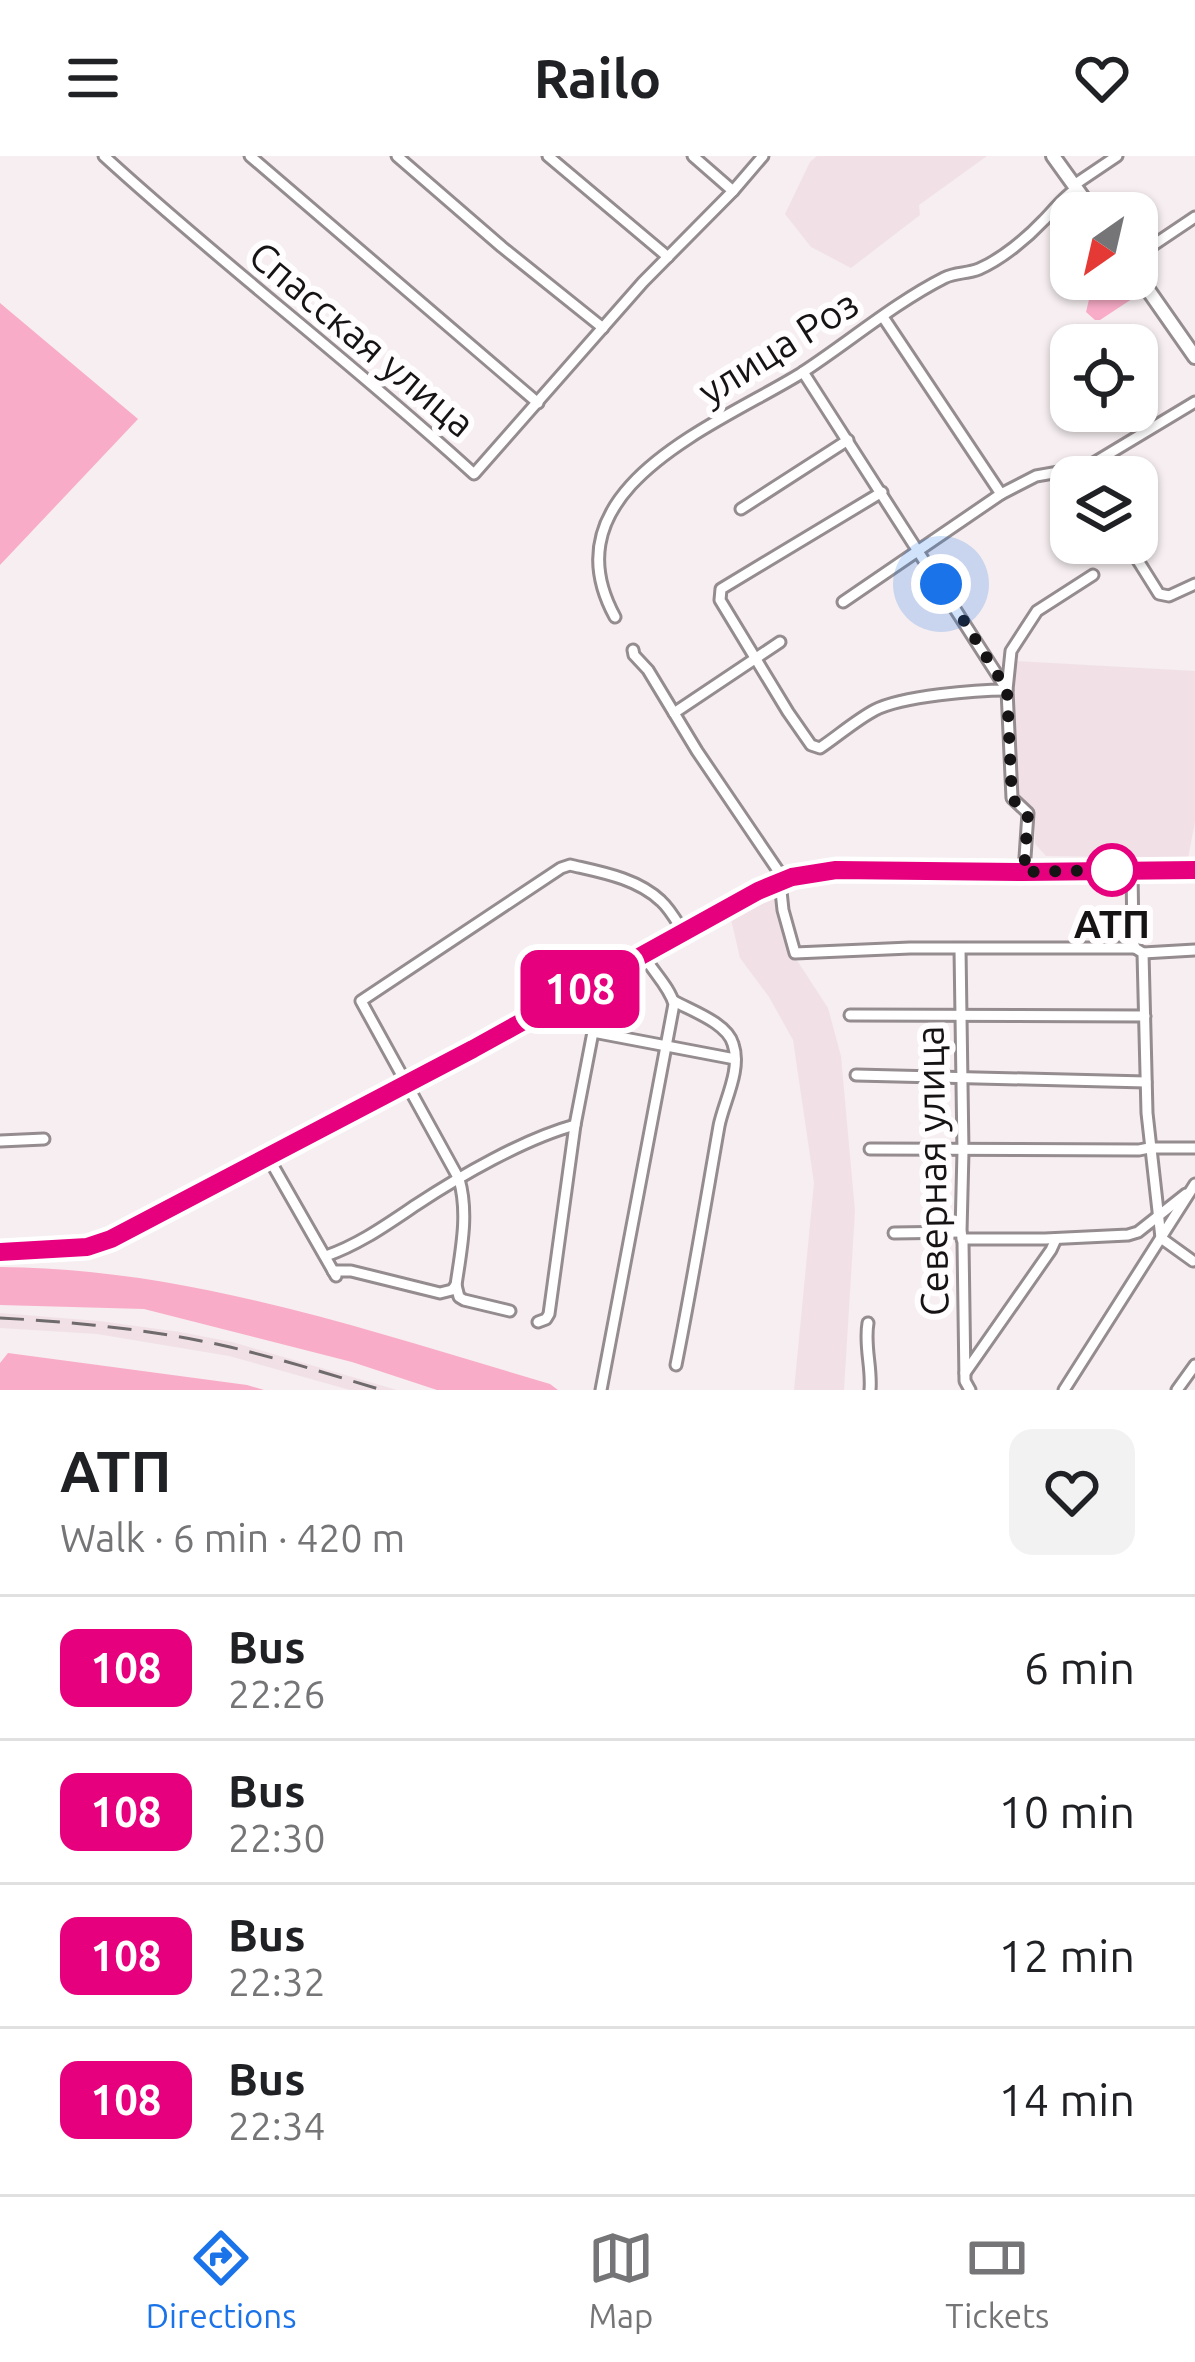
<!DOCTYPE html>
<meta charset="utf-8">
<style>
body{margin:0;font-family:Ubuntu,sans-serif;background:#f2f2f2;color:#202124;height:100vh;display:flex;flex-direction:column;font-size:45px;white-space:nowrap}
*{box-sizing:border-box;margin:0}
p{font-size:39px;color:#757577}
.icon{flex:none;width:66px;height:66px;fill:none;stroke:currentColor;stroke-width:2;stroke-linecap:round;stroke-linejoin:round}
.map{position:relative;height:1234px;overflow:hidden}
.side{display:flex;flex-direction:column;background:#fff;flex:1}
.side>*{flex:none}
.badge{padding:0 24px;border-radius:18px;font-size:42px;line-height:78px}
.needle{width:78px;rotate:214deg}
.fabs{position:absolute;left:1050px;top:36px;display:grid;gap:24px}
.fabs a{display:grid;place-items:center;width:108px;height:108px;border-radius:24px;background:#fff;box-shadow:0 3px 9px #0004;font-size:60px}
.you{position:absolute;width:60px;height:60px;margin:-30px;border:9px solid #fff;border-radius:50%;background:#1a73e8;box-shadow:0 0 0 18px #1a73e833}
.map>.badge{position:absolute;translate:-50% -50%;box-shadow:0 0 0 6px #fff}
.round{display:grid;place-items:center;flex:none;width:126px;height:126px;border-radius:24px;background:#f2f2f2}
.headline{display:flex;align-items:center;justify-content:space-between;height:204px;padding:0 60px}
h1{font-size:57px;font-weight:700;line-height:90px}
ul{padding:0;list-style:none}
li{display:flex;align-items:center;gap:36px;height:144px;padding:0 60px;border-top:3px solid #e0e0e0}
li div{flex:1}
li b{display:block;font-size:45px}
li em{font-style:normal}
li .badge{min-width:132px;font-weight:700;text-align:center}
header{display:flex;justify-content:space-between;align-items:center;height:156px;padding:0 60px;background:#fff;font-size:54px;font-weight:700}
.tabs{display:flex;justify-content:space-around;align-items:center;height:168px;border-top:3px solid #e0e0e0;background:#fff;font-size:33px;color:#757577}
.tabs a{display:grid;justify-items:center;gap:6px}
.tabs .selected{color:#1a73e8}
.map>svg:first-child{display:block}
.built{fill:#f1e1e6}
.green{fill:#f9acc7}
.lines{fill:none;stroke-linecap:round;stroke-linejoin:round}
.minor-casing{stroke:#948c8e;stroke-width:15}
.major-casing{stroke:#948c8e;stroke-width:18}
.minor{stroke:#fff;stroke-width:9}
.major{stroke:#fff;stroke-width:12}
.rail{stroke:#6f6a6b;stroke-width:3;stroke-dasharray:24 12;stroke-linecap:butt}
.line-casing{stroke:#fff;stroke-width:27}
.line{stroke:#e6007e;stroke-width:18}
.walk{stroke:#161314;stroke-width:12;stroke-dasharray:0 21.6}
.stop-dot{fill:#fff;stroke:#e6007e;stroke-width:6}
.labels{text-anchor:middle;stroke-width:12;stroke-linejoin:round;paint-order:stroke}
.street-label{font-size:39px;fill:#161314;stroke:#fffdfe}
.stop-label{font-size:39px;font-weight:bold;fill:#161314;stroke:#fffdfe}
</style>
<header><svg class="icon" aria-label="menu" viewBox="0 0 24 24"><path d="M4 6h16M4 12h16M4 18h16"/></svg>Railo<svg class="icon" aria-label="heart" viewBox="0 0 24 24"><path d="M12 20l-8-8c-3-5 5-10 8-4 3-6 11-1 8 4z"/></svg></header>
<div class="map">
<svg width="1195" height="1234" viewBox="0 0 1195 1234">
<rect width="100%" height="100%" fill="#f6eef0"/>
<g class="built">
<polygon points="817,0 987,0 919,49 920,59 851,112 811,91 785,58 810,6"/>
<polygon points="1015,505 1195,515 1195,666 1188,702 1046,700 1035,688 1034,653 1015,638"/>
<polygon points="777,733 791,795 828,852 841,900 855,1055 844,1234 794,1234 814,1027 793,884 769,841 740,802 730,759"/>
<polygon points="0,1157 99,1165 180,1176 232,1186 397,1234 350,1234 229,1200 97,1178 0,1172"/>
</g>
<g class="green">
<polygon points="1094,123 1136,123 1144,135 1100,164 1095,164 1086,156"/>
<polygon points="0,147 138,263 0,409"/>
<path d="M0 1111C188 1112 371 1175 550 1228L558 1234H437L352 1206 144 1153 0 1149Z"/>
<polygon points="8,1197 247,1229 264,1234 0,1234 0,1207"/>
</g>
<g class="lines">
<defs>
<g id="minor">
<path d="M104 0C224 110 354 208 474 318L643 126 733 35 763 0"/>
<polyline points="250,0 538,247"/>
<polyline points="397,0 502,91 603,172"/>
<polyline points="548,0 668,101"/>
<polyline points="693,0 733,35"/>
<polyline points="1074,29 1117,0"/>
<polyline points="1137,100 1195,61"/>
<polyline points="883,161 1001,338"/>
<polyline points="803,216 1007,534 1012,642 1028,657 1024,716"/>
<path d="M882 336 721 433 720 444 788 556 811 589 820 592C838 580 856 564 875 554 902 540 976 534 1007 534L1011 495 1037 455 1093 419"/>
<polyline points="741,353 848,284"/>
<polyline points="1127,387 1159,438 1169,440 1195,428"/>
<polyline points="843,446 1001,338 1036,320 1087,311 1195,246"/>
<path d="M615 461C545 333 717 269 800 218 848 187 893 148 944 122 956 116 967 118 979 113 1002 103 1027 82 1044 64 1056 52 1062 42 1076 33"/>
<polyline points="633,494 634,499 648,514 697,595 779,716 783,754 795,797 910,792 1135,792"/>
<polyline points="674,557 780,486"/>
<polyline points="1132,714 1133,785 1135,792 1143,797 1147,957 1161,1082 1193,1105"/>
<polyline points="960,793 963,995 961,1076 963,1086 965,1225 970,1234"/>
<polyline points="1143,797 1195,794"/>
<path d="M674 845C692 855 727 867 733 888 742 914 724 945 719 970 705 1050 692 1129 676 1209"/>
<polyline points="850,859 1145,860"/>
<polyline points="593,876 735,903"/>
<polyline points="856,919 1146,926"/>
<polyline points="0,985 44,983"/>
<polyline points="870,993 1139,994 1149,992 1195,992"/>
<polyline points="268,1001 336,1120"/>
<polyline points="894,1077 961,1076"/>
<polyline points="962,1083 1045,1083 1128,1079 1138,1076 1186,1038"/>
<polyline points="0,1096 87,1091 111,1083 473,893 758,735 792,721 836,714 1024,716 1195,714"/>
<path d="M326 1100C360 1088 386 1069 416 1049 460 1020 524 983 575 969"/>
<polyline points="333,1115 351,1115 440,1137 452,1134 456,1129 459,1141 464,1144 510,1155"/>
<path d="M456 1129C461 1094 469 1058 459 1023L361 845 561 712 570 709C600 716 637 722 661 745 670 753 677 766 684 777"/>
<polyline points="538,1166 546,1163 549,1158 575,969 593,876 597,862 623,810"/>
<path d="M868 1167C864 1190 872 1211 870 1234"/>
<polyline points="965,1217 1051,1094 1056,1083"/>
<path d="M601 1234 674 848C669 830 652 815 643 798"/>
<polyline points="1064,1234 1195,1028"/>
<polyline points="1177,1234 1195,1209"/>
</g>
<g id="major">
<polyline points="1053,0 1094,57"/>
<polyline points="1137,118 1195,201"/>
</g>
</defs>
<use href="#minor" class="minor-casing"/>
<use href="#major" class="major-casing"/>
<use href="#minor" class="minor"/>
<use href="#major" class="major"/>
<path class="rail" d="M0 1162C77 1166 155 1174 230 1191 281 1203 332 1219 382 1234"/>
</g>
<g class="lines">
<defs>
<polyline id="line" points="0,1096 87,1091 111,1083 473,893 758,735 792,721 836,714 1024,716 1195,714"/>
</defs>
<use href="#line" class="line-casing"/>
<use href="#line" class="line"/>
<polyline class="walk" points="941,428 1007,534 1012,643 1028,657 1024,716 1112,714"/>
</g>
<circle class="stop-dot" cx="1112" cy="714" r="24"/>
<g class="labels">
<g class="street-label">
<text transform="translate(362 183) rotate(40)" y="14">Спасская улица</text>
<text transform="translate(778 191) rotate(-32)" y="14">улица Роз</text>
<text transform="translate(932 1015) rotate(-91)" y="14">Северная улица</text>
</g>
<g class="stop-label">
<text x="1112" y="782">АТП</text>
</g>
</g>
</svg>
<div class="fabs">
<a><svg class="needle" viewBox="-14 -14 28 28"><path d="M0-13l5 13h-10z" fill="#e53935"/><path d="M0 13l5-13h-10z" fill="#757577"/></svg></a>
<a><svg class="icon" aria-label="locate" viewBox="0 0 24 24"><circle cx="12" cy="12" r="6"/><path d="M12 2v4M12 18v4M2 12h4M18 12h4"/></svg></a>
<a><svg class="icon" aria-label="layers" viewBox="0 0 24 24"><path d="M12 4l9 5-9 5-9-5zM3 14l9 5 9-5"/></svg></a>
</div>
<div class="you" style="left:941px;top:428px"></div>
<b class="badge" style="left:580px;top:833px;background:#e6007e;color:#fff">108</b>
</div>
<section class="side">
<div class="headline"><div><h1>АТП</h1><p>Walk · 6 min · 420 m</p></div><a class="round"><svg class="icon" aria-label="heart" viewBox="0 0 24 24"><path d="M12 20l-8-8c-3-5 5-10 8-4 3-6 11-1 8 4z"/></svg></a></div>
<ul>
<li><span class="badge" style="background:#e6007e;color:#fff">108</span><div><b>Bus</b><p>22:26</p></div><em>6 min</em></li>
<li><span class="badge" style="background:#e6007e;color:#fff">108</span><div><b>Bus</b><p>22:30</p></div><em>10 min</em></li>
<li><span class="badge" style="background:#e6007e;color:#fff">108</span><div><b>Bus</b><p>22:32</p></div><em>12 min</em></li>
<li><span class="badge" style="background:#e6007e;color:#fff">108</span><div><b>Bus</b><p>22:34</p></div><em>14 min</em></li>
</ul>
</section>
<nav class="tabs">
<a class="selected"><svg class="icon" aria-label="directions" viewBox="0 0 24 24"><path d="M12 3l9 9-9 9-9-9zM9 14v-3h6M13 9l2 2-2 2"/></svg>Directions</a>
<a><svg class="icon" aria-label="map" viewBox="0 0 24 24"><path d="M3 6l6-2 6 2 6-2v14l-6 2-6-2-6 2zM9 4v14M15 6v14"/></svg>Map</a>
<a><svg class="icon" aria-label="tickets" viewBox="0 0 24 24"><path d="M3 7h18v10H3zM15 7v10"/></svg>Tickets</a>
</nav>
